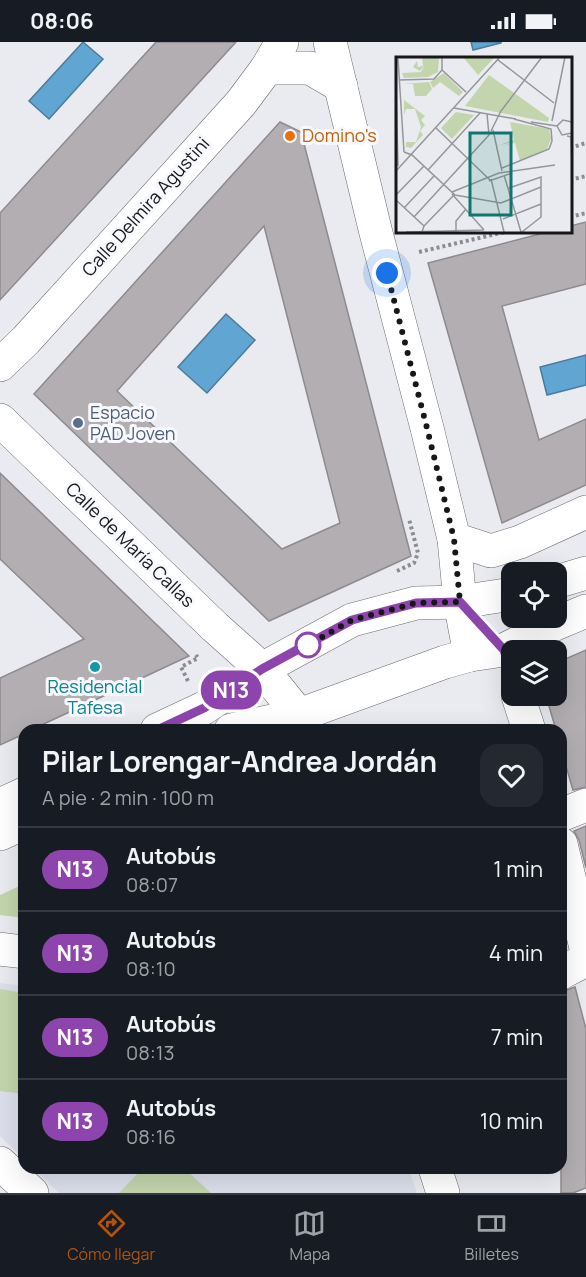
<!DOCTYPE html>
<html lang="es">
<meta charset="utf-8">
<style>
body{margin:0;font-family:Manrope,sans-serif;background:#242831;color:#f1f3f6;height:100vh;display:flex;flex-direction:column;font-size:22px;white-space:nowrap}
*{box-sizing:border-box;margin:0}
p{font-size:20px;color:#9ea1a6}
.icon{flex:none;width:33px;height:33px;fill:none;stroke:currentColor;stroke-width:2;stroke-linecap:round;stroke-linejoin:round}
.map{position:relative;flex:1;overflow:hidden}
.sheet{position:absolute;left:18px;top:682px;width:549px;height:450px;display:flex;flex-direction:column;background:#171b24;border-radius:18px;box-shadow:0 6px 24px #0002}
.sheet>*{flex:none}
.badge{padding:0 12px;border-radius:20px;font-size:21px;line-height:39px}
.buttons{position:absolute;left:501px;top:520px;display:grid;gap:12px}
.buttons a{display:grid;place-items:center;width:66px;height:66px;border-radius:12px;background:#171b24;box-shadow:0 6px 24px #0002;font-size:30px}
.you{position:absolute;width:30px;height:30px;margin:-15px;border:4px solid #fff;border-radius:50%;background:#1a73e8;box-shadow:0 0 0 9px #1a73e833}
.map>.badge{position:absolute;translate:-50% -50%;box-shadow:0 0 0 3px #fff}
.round{display:grid;place-items:center;flex:none;width:63px;height:63px;border-radius:18px;background:#242831}
.headline{display:flex;align-items:center;justify-content:space-between;height:102px;padding:0 24px}
h1{font-size:28px;font-weight:700;line-height:45px}
ul{padding:0;list-style:none}
li{display:flex;align-items:center;gap:18px;height:84px;padding:0 24px;border-top:2px solid #363941}
li div{flex:1}
li b{display:block;font-size:22px}
li em{font-style:normal}
li .badge{min-width:66px;font-weight:700;text-align:center}
.status{display:flex;justify-content:space-between;align-items:center;height:42px;padding:0 30px;background:#171b24;direction:ltr}
.status svg{height:16px;fill:currentColor}
.tab-bar{display:flex;justify-content:space-around;align-items:center;height:84px;border-top:2px solid #363941;background:#171b24;font-size:16px;color:#9ea1a6}
.tab-bar a{display:grid;justify-items:center;gap:3px}
.tab-bar .selected{color:#b45309}
.map>svg:first-child{display:block}
.built{fill:#dcdfeb}
.green{fill:#c2d5ad}
.water{fill:#61a6d2;stroke:#4a7b9a;stroke-width:1.5}
.building{fill:#b2aeb2;stroke:#8e8a8e;stroke-width:1.5;fill-rule:evenodd}
.lines{fill:none;stroke-linecap:round;stroke-linejoin:round}
.street-casing{stroke:#6b6c71;stroke-width:34}
.path{stroke:#8c8d90;stroke-width:4;stroke-dasharray:3 3;stroke-linecap:butt}
.street{stroke:#fff;stroke-width:33}
.line-casing{stroke:#fff;stroke-width:14}
.line{stroke:#8e44ad;stroke-width:9}
.walk{stroke:#161718;stroke-width:6;stroke-dasharray:0 10.8}
.food-dot{fill:#e8710a;stroke:#f7f9fe;stroke-width:2}
.service-dot{fill:#5c6f8a;stroke:#f7f9fe;stroke-width:2}
.stop-dot{fill:#fff;stroke:#8e44ad;stroke-width:3}
.culture-dot{fill:#0f9aa8;stroke:#f7f9fe;stroke-width:2}
.labels{text-anchor:middle;stroke-width:6;stroke-linejoin:round;paint-order:stroke}
.food-label{font-size:18px;fill:#c56008;stroke:#f7f9fe;text-anchor:start}
.street-label{font-size:18px;fill:#161718;stroke:#f7f9fe}
.service-label{font-size:18px;fill:#4e5e75;stroke:#f7f9fe;text-anchor:start}
.culture-label{font-size:18px;fill:#0d838f;stroke:#f7f9fe}
.inset-road{fill:none;stroke:#95969a;stroke-width:1.5}
.view{fill:#0f766e;fill-opacity:0.15;stroke:#0f766e;stroke-width:3}
.inset-edge{fill:none;stroke:#161718;stroke-width:3}
</style>
<div class="status"><b>08:06</b><svg viewBox="0 0 49 12"><path d="M0 12V9h3v3zM5 12V6h3v6zM10 12V3h3v9zM15 12V0h3v12zM26 1h20v11H26zM47 4h2v5h-2z"/></svg></div>
<div class="map">
<svg width="586" height="1151" viewBox="0 0 586 1151">
<rect width="100%" height="100%" fill="#eaebf0"/>
<g class="built">
<polygon points="0,941 24,944 24,1117 0,1094"/>
<polygon points="34,1127 409,1127 417,1151 59,1151"/>
</g>
<g class="green">
<polygon points="24,842 24,876 0,873 0,853"/>
<polygon points="0,947 24,951 24,1052 0,1049"/>
<polygon points="143,1126 185,1127 211,1151 119,1151"/>
</g>
<g class="water">
<polygon points="83,0 103,17 49,77 29,59"/>
<polygon points="471,0 501,0 501,1 473,8"/>
<polygon points="226,272 255,298 207,351 178,325"/>
<polygon points="586,313 586,343 547,353 540,325"/>
</g>
<g class="building">
<polygon points="156,0 236,0 0,258 0,171"/>
<path d="M280 80 301 90 411 514 269 579 34 352ZM264 184 340 481 282 507 117 349Z"/>
<polygon points="586,180 586,242 502,264 539,398 586,377 586,443 502,481 428,221 551,189 570,189 570,184"/>
<polygon points="0,431 189,614 31,688 24,688 24,692 0,703 0,636 84,597 0,517"/>
<polygon points="586,608 586,745 573,748 561,707 561,688 556,688 546,654 556,654 556,621"/>
<polygon points="586,784 586,826 579,798 574,789"/>
<polygon points="575,945 586,987 586,1146 573,1151 561,1151 561,950"/>
</g>
<g class="lines">
<defs>
<g id="street">
<polyline points="330,0 375,187 427,386 454,497 460,560 470,613"/>
<polyline points="267,26 310,26 341,44"/>
<polyline points="0,323 26,298 241,61 267,26 282,0"/>
<polyline points="0,378 215,585 262,627 299,673"/>
<polyline points="454,497 491,509 520,500 586,470"/>
<polyline points="556,540 586,531"/>
<polyline points="518,654 529,688"/>
<polyline points="157,688 204,666 262,627 352,578 416,561 460,560 512,552"/>
<polyline points="231,688 299,673 445,620 470,613 504,608 555,582 586,569"/>
<polyline points="0,763 24,752"/>
<polyline points="561,773 586,763"/>
<polyline points="0,792 24,781"/>
<polyline points="561,802 586,906"/>
<polyline points="0,907 24,910"/>
<polyline points="561,931 586,918"/>
<polyline points="0,1121 32,1151"/>
<polyline points="435,1126 443,1151"/>
</g>
</defs>
<use href="#street" class="street-casing"/>
<g class="path">
<polyline points="570,106 586,101"/>
<polyline points="570,138 586,134"/>
<polyline points="570,175 586,171"/>
<polyline points="419,210 509,189"/>
<polyline points="397,529 414,521 418,511 409,477"/>
<polyline points="188,639 181,625 198,616 196,613"/>
</g>
<use href="#street" class="street"/>
</g>
<g class="lines">
<defs>
<polyline id="line" points="157,688 204,666 262,627 352,578 416,561 460,560 504,608 512,631"/>
</defs>
<use href="#line" class="line-casing"/>
<use href="#line" class="line"/>
<polyline class="walk" points="308,603 301,607 352,578 416,561 460,560 454,497 427,386 387,231"/>
</g>
<circle class="food-dot" cx="290" cy="94" r="6"/>
<circle class="service-dot" cx="78" cy="381" r="6"/>
<circle class="stop-dot" cx="308" cy="603" r="12"/>
<circle class="culture-dot" cx="95" cy="625" r="6"/>
<g class="labels">
<g class="food-label">
<text x="302" y="100">Domino's</text>
</g>
<g class="street-label">
<text transform="translate(146 165) rotate(-48)" y="6">Calle Delmira Agustini</text>
<text transform="translate(130 503) rotate(44)" y="6">Calle de María Callas</text>
</g>
<g class="service-label">
<text x="90" y="377">Espacio<tspan x="90" dy="21">PAD Joven</tspan></text>
</g>
<g class="culture-label">
<text x="95" y="651">Residencial<tspan x="95" dy="21">Tafesa</tspan></text>
</g>
</g>
<g transform="translate(396 15)">
<rect width="176" height="176" fill="#eaebf0"/>
<path d="M26 0H43L42 15 32 20 8 21 6 16 25 15 29 8 24 14 17 10 21 4 22 10 27 9ZM67 0H99L82 18ZM48 16 67 35 63 39 44 25 37 31 34 25ZM93 18 153 61 152 65 69 49ZM33 25 36 32 30 39H19L17 27H7ZM8 43 29 59 25 63 29 68 24 74 27 78 15 91 10 90V85H20L25 70 19 52H10L8 58ZM60 55 78 58 56 82 45 71ZM114 65 153 72 155 82 151 92 124 104 119 86 104 90 119 85 103 88 118 83Z" fill="#c2d5ad"/>
<path class="inset-road" d="M2 2 8 95M102 3 158 46M46 13 70 35M3 23 38 22 46 13V0M0 32 2 109M58 51 120 62M156 64 169 0M135 65 161 69M176 65 167 63 161 69 166 78 176 76M40 71 95 124M97 73 106 114M95 74 105 54 146 0M171 79 175 80 176 113M8 95 16 98 59 138 105 146 145 130M106 111 153 92 156 84 155 72 118 62M32 113 84 56M0 114 104 0M108 118 125 175M95 122 108 175M93 124 116 116M113 131 145 120V160L126 175M56 135 103 116 159 108M56 137 88 173M0 138 28 109M0 143 28 169 26 175M8 151 38 119M18 160 93 78 91 57M107 162 145 147M28 169 57 139M10 175 88 173M60 175V164L70 152"/>
<path class="view" d="M74 76H115V158H74Z"/>
<rect width="176" height="176" class="inset-edge"/>
</g>
</svg>
<div class="buttons">
<a><svg class="icon" aria-label="locate" viewBox="0 0 24 24"><circle cx="12" cy="12" r="6"/><path d="M12 2v4M12 18v4M2 12h4M18 12h4"/></svg></a>
<a><svg class="icon" aria-label="layers" viewBox="0 0 24 24"><path d="M12 4l9 5-9 5-9-5zM3 14l9 5 9-5"/></svg></a>
</div>
<div class="you" style="left:387px;top:231px"></div>
<b class="badge" style="left:231px;top:648px;background:#8e44ad;color:#fff">N13</b>
<section class="sheet">
<div class="headline"><div><h1>Pilar Lorengar-Andrea Jordán</h1><p>A pie · 2 min · 100 m</p></div><a class="round"><svg class="icon" aria-label="heart" viewBox="0 0 24 24"><path d="M12 20l-8-8c-3-5 5-10 8-4 3-6 11-1 8 4z"/></svg></a></div>
<ul>
<li><span class="badge" style="background:#8e44ad;color:#fff">N13</span><div><b>Autobús</b><p>08:07</p></div><em>1 min</em></li>
<li><span class="badge" style="background:#8e44ad;color:#fff">N13</span><div><b>Autobús</b><p>08:10</p></div><em>4 min</em></li>
<li><span class="badge" style="background:#8e44ad;color:#fff">N13</span><div><b>Autobús</b><p>08:13</p></div><em>7 min</em></li>
<li><span class="badge" style="background:#8e44ad;color:#fff">N13</span><div><b>Autobús</b><p>08:16</p></div><em>10 min</em></li>
</ul>
</section>
</div>
<nav class="tab-bar">
<a class="selected"><svg class="icon" aria-label="directions" viewBox="0 0 24 24"><path d="M12 3l9 9-9 9-9-9zM9 14v-3h6M13 9l2 2-2 2"/></svg>Cómo llegar</a>
<a><svg class="icon" aria-label="map" viewBox="0 0 24 24"><path d="M3 6l6-2 6 2 6-2v14l-6 2-6-2-6 2zM9 4v14M15 6v14"/></svg>Mapa</a>
<a><svg class="icon" aria-label="tickets" viewBox="0 0 24 24"><path d="M3 7h18v10H3zM15 7v10"/></svg>Billetes</a>
</nav>
